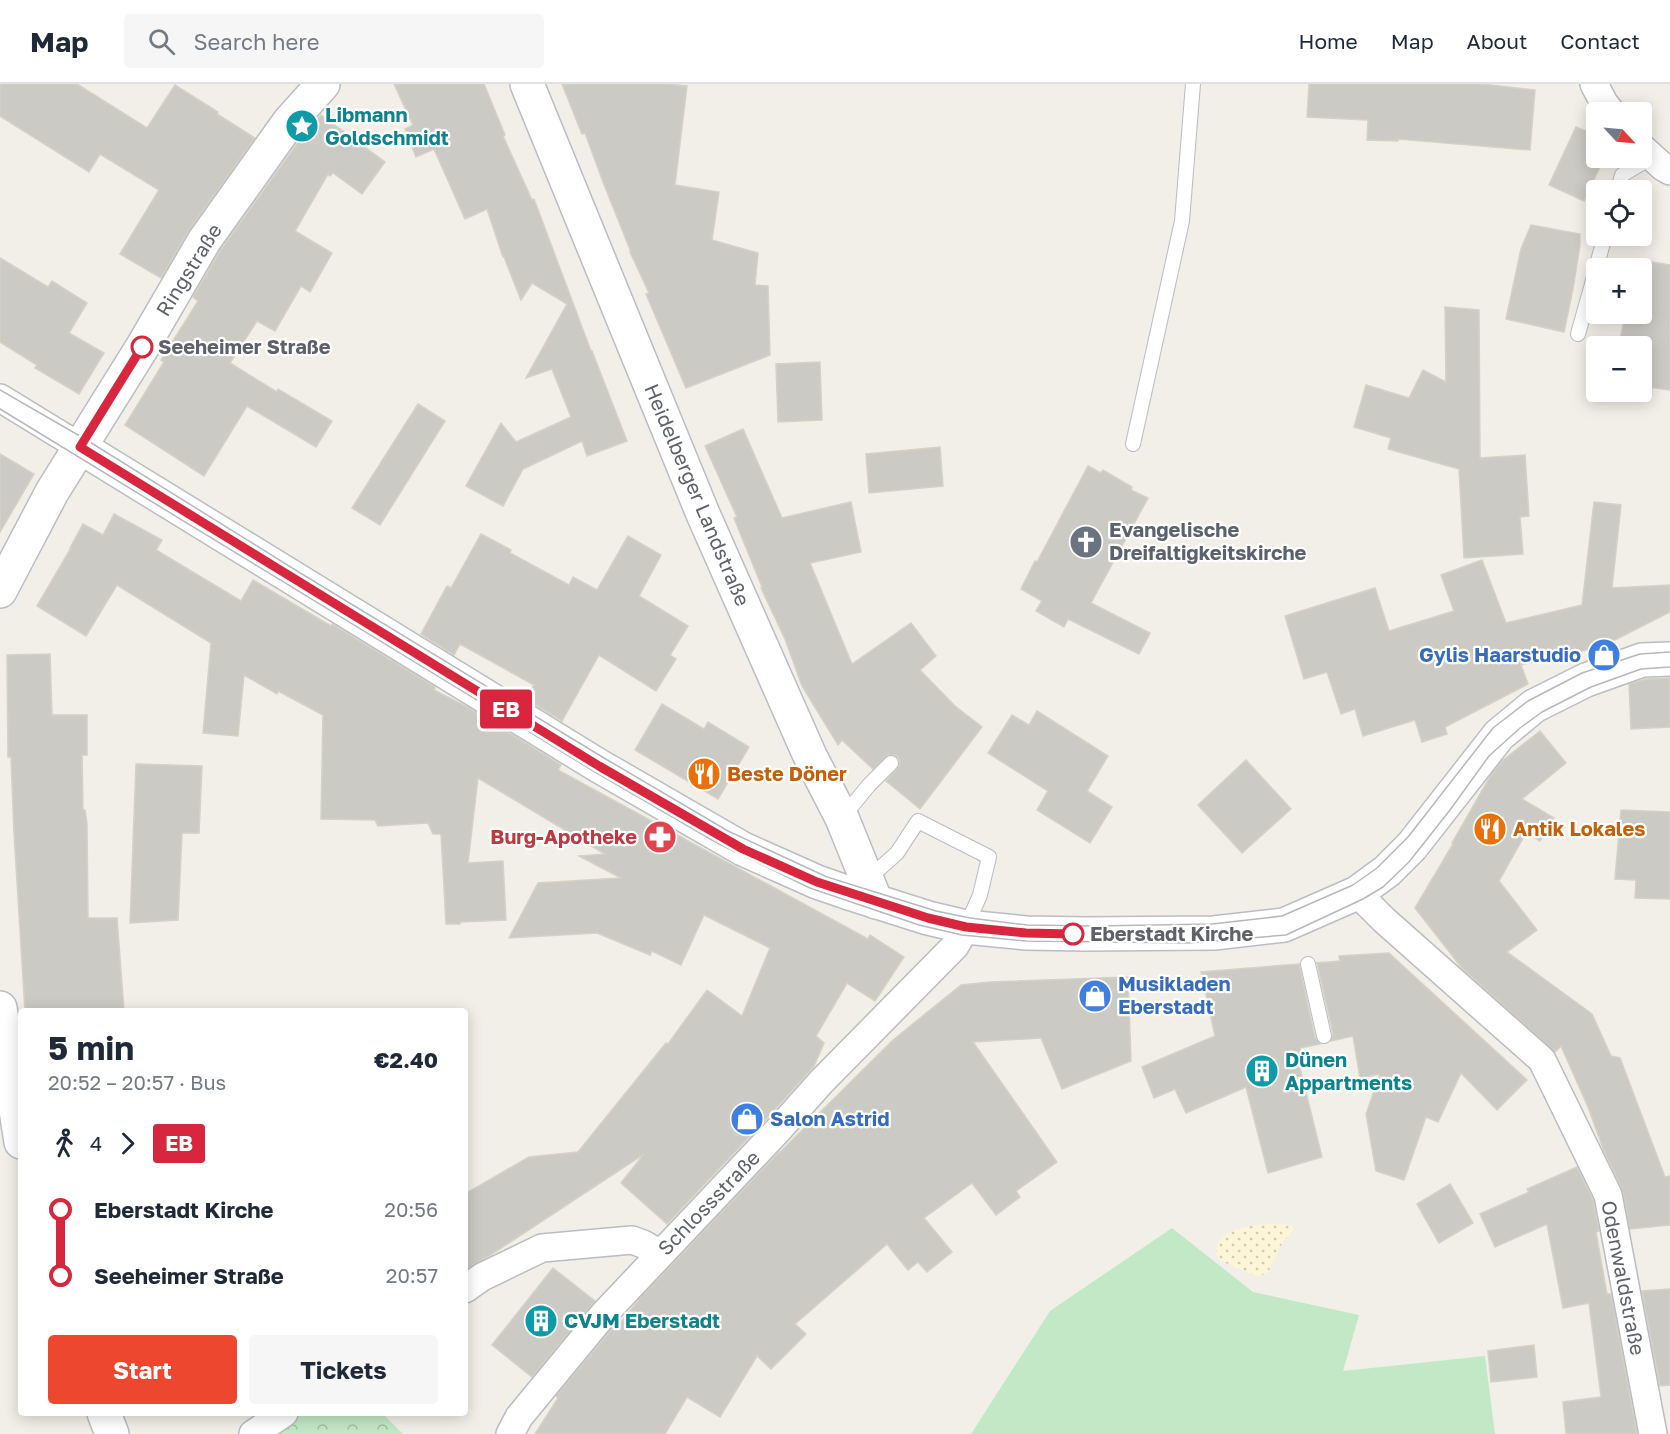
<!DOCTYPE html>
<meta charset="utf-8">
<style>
body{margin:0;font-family:"Golos Text",sans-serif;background:#f6f6f7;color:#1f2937;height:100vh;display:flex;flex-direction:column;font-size:22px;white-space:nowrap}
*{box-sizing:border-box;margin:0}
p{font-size:20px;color:#747a83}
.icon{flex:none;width:33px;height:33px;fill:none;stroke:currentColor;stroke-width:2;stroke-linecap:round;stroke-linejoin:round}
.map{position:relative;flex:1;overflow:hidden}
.side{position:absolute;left:18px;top:924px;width:450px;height:408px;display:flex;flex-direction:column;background:#fff;border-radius:6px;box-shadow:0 3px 15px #0003}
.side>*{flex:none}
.badge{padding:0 12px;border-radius:4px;font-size:21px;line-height:39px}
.needle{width:39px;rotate:116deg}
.controls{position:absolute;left:1586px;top:18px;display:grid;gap:12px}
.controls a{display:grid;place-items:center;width:66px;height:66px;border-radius:6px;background:#fff;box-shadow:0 3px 15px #0003;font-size:30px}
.map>.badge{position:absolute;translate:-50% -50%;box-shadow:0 0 0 3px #fff}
.legs{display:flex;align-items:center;gap:9px;height:66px;padding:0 30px;font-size:20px}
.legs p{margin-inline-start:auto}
.head{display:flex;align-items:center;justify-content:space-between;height:102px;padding:0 30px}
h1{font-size:33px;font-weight:700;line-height:45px}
.primary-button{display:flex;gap:12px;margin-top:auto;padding:12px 30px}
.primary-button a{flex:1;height:69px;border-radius:6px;background:#ee4730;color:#fff;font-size:24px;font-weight:700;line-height:69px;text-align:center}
.primary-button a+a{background:#f6f6f7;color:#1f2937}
ul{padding:0 30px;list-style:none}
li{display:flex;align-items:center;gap:21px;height:66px;font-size:22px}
li i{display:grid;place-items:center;width:9px;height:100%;margin:0 8px;background:currentColor}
li i::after{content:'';width:15px;height:15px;margin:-8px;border:4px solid;border-radius:50%;background:#fff}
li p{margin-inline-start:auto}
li:first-child i{background:linear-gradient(#0000 50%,currentColor 0)}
li:last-child i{background:linear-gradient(currentColor 50%,#0000 0)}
header{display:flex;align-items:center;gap:36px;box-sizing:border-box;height:84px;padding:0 30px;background:#fff;border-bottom:2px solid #e0e1e3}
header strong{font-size:28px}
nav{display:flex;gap:33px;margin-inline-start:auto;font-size:21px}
.search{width:420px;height:54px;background:#f6f6f7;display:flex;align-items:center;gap:15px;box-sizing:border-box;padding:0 21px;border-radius:6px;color:#747a83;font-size:22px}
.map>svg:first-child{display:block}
.green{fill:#c3e8c5}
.sand{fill:url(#sand-dots)}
.park{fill:url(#park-crowns)}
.building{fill:#cccac4;stroke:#d6d1c5;stroke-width:1.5}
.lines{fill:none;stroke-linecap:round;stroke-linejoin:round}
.lane-casing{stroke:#b9bcc1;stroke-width:16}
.street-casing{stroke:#b9bcc1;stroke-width:30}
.secondary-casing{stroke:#babdc3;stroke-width:36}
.lane{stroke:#fff;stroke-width:14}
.street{stroke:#fff;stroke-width:27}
.secondary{stroke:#fff;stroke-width:33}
.tram{stroke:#b7b8b9;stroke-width:1.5}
.line-1-casing{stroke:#fff;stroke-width:14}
.line-1{stroke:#d7263d;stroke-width:9}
.stop-1-dot{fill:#fff;stroke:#d7263d;stroke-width:3}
.labels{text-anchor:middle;stroke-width:4.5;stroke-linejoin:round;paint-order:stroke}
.culture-label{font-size:20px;font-weight:bold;fill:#0d838f;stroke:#fff;text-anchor:start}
.street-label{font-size:20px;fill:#5e6268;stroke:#fff}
.stop-label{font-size:20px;font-weight:bold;fill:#5e6268;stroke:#fff;text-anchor:start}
.worship-label{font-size:20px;font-weight:bold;fill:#5b616d;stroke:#fff;text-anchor:start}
.shop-label{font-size:20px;font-weight:bold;fill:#366cbe;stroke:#fff;text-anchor:start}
.food-label{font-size:20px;font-weight:bold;fill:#c56008;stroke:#fff;text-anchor:start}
.health-label{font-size:20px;font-weight:bold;fill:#be3a42;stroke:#fff;text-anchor:end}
</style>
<header>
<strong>Map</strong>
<div class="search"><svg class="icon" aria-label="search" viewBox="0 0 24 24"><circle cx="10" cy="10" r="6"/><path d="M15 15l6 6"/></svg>Search here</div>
<nav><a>Home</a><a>Map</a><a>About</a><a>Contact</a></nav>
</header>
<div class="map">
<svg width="1670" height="1350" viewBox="0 0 1670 1350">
<defs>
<pattern id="sand-dots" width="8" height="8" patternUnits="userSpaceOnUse" patternTransform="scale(1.5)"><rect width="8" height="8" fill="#fcf5d7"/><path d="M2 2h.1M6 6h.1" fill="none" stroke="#cfcab2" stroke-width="1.8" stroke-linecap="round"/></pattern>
<pattern id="park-crowns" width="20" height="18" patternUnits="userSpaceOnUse" patternTransform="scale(1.5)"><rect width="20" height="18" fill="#c3e8c5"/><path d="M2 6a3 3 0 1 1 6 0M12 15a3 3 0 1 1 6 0" fill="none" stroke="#a2bfa4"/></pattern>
</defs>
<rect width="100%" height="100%" fill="#f1efe7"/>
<polygon class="green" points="1172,1144 1253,1208 1359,1231 1343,1287 1485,1272 1495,1350 971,1350 1050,1227"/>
<path class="sand" d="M1273 1140 1292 1141 1294 1146 1282 1159 1268 1188 1258 1193 1219 1176C1218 1173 1216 1170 1216 1167 1217 1142 1255 1142 1273 1140Z"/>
<polygon class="park" points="284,1329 382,1329 403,1350 253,1350"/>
<g class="building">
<polygon points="0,0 77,0 147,44 175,1 218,28 217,30 255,54 189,146 161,194 120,170 159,106 100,70 89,88 0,32"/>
<polygon points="394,0 484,0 505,51 503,52 532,116 534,115 591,267 592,267 627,357 587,372 582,357 523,385 503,422 466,402 501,339 516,358 571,333 552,285 526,294 567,220 532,199 521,216 504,173 503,173 487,125 465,135 434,65 416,73 405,45 413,41"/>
<polygon points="562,0 667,0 687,2 675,101 719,108 712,156 758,169 755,201 768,202 770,271 686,304 646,210 649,209 630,168 631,168 603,98 585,49 582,50"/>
<polygon points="1309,0 1482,0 1535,6 1530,66 1398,55 1398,57 1367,56 1368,36 1307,33"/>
<polygon points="321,31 385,78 362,110 333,89 330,92 328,90 295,147 332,169 310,208 301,202 275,247 257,237 230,279 277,308 278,305 332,337 316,363 247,322 204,392 125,341 164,278 161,276 198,217 193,213 220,167 304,50"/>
<polygon points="1576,43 1596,51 1596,74 1604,74 1584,117 1549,101"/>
<polygon points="1531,141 1580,150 1580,161 1573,205 1564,248 1506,235 1521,165"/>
<polygon points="0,174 48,203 52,197 87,219 69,249 104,269 79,310 35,284 37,281 0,258"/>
<polygon points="1634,175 1670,181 1670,306 1641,302 1641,262 1619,262 1625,230 1641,230 1641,184 1632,184"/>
<polygon points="1445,223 1479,226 1480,374 1525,371 1529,432 1520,433 1523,470 1464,474 1459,385 1388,365 1391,354 1354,343 1366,301 1409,314 1423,286 1446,298"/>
<polygon points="820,278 822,336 778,338 776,280"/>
<polygon points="418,320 445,337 380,441 352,424"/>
<polygon points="743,345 782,434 851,418 861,468 810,479 852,580 911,539 936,572 920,586 955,622 982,643 920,725 886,697 899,682 900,677 898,673 894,671 888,671 873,685 842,656 838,661 802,602 785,555 761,504 762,503 734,434 737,433 705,362"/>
<polygon points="940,363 943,402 869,409 866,370"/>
<polygon points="0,370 34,390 0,448"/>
<polygon points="1088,382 1101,389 1103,386 1132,403 1131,406 1148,414 1091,519 1150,549 1139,570 1068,535 1064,543 1036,527 1042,517 1021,505 1035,477 1037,478"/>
<polygon points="1594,418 1621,421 1612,504 1670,501 1670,528 1603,562 1521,581 1528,600 1445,643 1447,650 1422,658 1415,636 1363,652 1355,625 1341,630 1327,588 1304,595 1285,532 1375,504 1389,547 1454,527 1441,491 1482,476 1506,539 1582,521"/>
<polygon points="114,430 162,456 156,466 241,517 253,496 331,542 332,540 435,603 434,606 469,624 561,681 558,686 868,855 870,851 904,873 875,917 847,899 816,952 824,959 814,982 768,1033 667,1140 621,1099 644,1070 489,1172 465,1186 465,1110 529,1073 578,1068 666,959 668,960 707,906 742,932 770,864 704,831 681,881 652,867 650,871 597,849 509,854 538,799 621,794 579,772 605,770 478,694 468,779 503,777 506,836 460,838 460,840 446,840 441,750 433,750 428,739 378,742 375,736 321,735 323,631 278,607 277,610 244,591 238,652 203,649 211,559 117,501 86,552 37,522 71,464 70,464 83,440 103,451"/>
<polygon points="481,450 511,466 510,469 569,501 573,493 597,506 628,452 661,471 639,512 688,542 670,571 676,575 656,607 599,571 562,637 526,615 534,601 460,560 454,571 421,550 447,502 451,504"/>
<polygon points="50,570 52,631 87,631 87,671 82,671 83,726 85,726 87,739 88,834 117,834 124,927 25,927 14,749 11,673 8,673 7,571"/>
<polygon points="1670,594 1670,643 1631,645 1629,600 1646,595"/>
<polygon points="662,620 704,645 708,638 749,663 718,715 635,666"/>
<polygon points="1037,627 1108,672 1087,707 1112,723 1090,759 1037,726 1048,707 988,669 1012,631 1029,641"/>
<polygon points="1540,647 1566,679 1522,715 1554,734 1540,757 1526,749 1499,797 1537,846 1507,868 1592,930 1611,972 1620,974 1665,1093 1670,1092 1670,1141 1630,1145 1622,1104 1604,1067 1588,1023 1561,962 1555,968 1461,883 1415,824 1453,760 1452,759 1491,691 1502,677"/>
<polygon points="1246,676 1291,725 1242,769 1198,721"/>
<polygon points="136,680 202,682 199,749 182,749 178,836 130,839"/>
<polygon points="1621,726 1670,728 1670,815 1635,814 1636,796 1615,795"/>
<polygon points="1389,869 1527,996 1497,1026 1461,989 1438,1038 1426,1033 1404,1096 1376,1087 1366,1030 1380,990 1360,994 1353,952 1331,957 1333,950 1317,879 1340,877 1339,872"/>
<polygon points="1299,880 1315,954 1320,960 1300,964 1304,979 1299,980 1322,1073 1268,1089 1246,1003 1186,1029 1175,1005 1154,1014 1142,983 1215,952 1201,888"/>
<polygon points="1128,893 1131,977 1062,1005 1041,954 973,958 1057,1078 1016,1107 1020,1113 996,1131 972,1099 924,1134 952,1168 927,1188 918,1178 908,1186 887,1160 795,1240 806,1250 771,1285 757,1272 720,1333 687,1313 665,1350 535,1350 558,1314 556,1312 615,1241 619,1237 621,1238 642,1212 780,1067 778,1070 893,956 961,901 990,898"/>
<polygon points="1577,1083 1593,1116 1599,1147 1596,1148 1607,1210 1611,1210 1637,1350 1566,1350 1563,1318 1601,1313 1589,1219 1563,1224 1547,1140 1495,1163 1480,1130 1529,1108 1527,1105"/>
<polygon points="1450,1100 1473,1139 1439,1159 1417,1120"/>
<polygon points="553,1184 595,1217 532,1293 492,1261"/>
<polygon points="1670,1205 1670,1301 1660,1302 1642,1207"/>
<polygon points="1534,1261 1537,1293 1491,1298 1488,1267"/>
</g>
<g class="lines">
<defs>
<g id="lane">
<polyline points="1618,106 1622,91 1652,73"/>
<polyline points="1596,184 1605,152"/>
<polyline points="1578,250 1596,186"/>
<polyline points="1133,360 1182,137 1193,0"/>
<polyline points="842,734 869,701 891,679"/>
<polyline points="868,795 897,769 918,737 989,773 980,811 966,843"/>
<polyline points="1308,880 1324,952"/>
</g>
<g id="street">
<polyline points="1594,0 1604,19 1611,28"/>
<polyline points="1641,63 1663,83 1670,87"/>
<polyline points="0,314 80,363"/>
<polyline points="1357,809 1384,836 1542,976 1608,1111 1653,1350"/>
<polyline points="465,1205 482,1193 542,1164 632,1156 643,1160 660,1170"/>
<polyline points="253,1350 284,1329"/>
<polyline points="510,1350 519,1333 603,1231 780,1044 821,998 955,862 966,843"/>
</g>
<g id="secondary">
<polyline points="527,0 703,430 810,672 842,734 876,818"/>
<polyline points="80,363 599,682 743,765 817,798 846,808 928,834 966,843 1026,849 1085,850 1214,849 1284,841 1357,809 1387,787 1412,762 1499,651 1534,622 1586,596 1642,576 1670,575"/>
<polyline points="0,507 52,408 143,262 204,157 289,38 323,0"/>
<polyline points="0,924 21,1058"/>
<polyline points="104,1329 112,1350"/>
</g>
</defs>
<use href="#lane" class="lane-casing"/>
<use href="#street" class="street-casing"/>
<use href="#secondary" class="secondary-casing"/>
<use href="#lane" class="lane"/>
<use href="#street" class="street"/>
<use href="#secondary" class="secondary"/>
<g class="tram">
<polyline points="0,306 85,355 297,487 604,674 728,747 827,793 936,827 970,834 1027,841 1094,842 1212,840 1282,832 1353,801 1377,784 1408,753 1493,644 1528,617 1582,589 1640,570 1670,568"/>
<polyline points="0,325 595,688 719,760 810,804 919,841 962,851 1026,857 1189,859 1286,851 1363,815 1383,803 1409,778 1450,726 1489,672 1520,644 1542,628 1591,603 1641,585 1670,583"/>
</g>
</g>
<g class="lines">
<defs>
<polyline id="line-1" points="142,263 80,363 599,682 743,765 817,798 928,834 966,843 1026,849 1073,850"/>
</defs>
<use href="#line-1" class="line-1-casing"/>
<use href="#line-1" class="line-1"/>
</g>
<defs>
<symbol id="sight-disc" viewBox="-11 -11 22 22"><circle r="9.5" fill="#0f9aa8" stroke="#fff"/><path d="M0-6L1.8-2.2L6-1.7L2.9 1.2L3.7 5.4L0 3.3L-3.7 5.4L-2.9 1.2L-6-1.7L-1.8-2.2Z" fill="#fff"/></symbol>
<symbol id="church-disc" viewBox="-11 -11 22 22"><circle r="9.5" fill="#6b7280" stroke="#fff"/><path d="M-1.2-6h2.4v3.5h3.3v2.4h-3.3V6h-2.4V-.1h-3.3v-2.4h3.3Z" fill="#fff"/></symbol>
<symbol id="shop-disc" viewBox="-11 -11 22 22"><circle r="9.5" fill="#3f7fe0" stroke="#fff"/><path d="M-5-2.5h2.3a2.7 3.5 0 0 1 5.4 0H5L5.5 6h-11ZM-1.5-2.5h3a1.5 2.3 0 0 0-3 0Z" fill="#fff"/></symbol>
<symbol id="restaurant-disc" viewBox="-11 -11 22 22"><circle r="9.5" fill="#e8710a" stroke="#fff"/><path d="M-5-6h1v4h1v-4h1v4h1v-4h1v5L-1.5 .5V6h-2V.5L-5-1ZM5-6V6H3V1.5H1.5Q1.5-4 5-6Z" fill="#fff"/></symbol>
<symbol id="pharmacy-disc" viewBox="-11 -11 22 22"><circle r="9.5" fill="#e0444e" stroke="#fff"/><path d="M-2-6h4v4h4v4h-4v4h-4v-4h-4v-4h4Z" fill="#fff"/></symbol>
<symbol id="building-disc" viewBox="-11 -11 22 22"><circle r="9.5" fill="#0f9aa8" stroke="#fff"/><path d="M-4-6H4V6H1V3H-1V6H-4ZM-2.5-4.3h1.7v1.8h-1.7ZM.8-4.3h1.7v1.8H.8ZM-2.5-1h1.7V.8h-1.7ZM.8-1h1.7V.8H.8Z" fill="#fff"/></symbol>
</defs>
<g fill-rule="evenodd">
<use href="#sight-disc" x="283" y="23" width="38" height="38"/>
<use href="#church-disc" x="1067" y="439" width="38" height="38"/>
<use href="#shop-disc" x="1585" y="552" width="38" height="38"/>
<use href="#restaurant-disc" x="685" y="671" width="38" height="38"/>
<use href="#restaurant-disc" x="1471" y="726" width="38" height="38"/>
<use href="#pharmacy-disc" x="641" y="734" width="38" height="38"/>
<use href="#shop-disc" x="1076" y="893" width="38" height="38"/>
<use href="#building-disc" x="1243" y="968" width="38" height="38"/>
<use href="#shop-disc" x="728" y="1016" width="38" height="38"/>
<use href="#building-disc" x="522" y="1218" width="38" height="38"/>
</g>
<g class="stop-1-dot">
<circle cx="142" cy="263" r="10"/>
<circle cx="1073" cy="850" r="10"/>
</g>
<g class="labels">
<g class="culture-label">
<text x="325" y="38">Libmann<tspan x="325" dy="23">Goldschmidt</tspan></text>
<text x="1285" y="983">Dünen<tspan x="1285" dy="23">Appartments</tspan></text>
<text x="564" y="1244">CVJM Eberstadt</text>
</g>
<g class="street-label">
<text transform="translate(189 186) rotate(-58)" y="7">Ringstraße</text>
<text transform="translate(697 411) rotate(67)" y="7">Heidelberger Landstraße</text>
<text transform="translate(709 1119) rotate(-46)" y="7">Schlossstraße</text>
<text transform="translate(1623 1194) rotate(79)" y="7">Odenwaldstraße</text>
</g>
<g class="stop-label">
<text x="158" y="270">Seeheimer Straße</text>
<text x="1090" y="857">Eberstadt Kirche</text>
</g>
<g class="worship-label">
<text x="1109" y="453">Evangelische<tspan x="1109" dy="23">Dreifaltigkeitskirche</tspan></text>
</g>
<g class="shop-label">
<text x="1581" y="578" text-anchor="end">Gylis Haarstudio</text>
<text x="1118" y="907">Musikladen<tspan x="1118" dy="23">Eberstadt</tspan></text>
<text x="770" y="1042">Salon Astrid</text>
</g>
<g class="food-label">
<text x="727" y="697">Beste Döner</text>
<text x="1513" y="752">Antik Lokales</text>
</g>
<g class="health-label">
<text x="637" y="760">Burg-Apotheke</text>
</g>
</g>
</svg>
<div class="controls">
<a><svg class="needle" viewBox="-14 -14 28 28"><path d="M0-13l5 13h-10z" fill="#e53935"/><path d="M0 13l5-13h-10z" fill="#747a83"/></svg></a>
<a><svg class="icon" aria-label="locate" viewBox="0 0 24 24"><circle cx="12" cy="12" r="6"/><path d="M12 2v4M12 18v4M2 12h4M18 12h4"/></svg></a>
<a>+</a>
<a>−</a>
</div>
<b class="badge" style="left:506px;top:625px;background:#d7263d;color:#fff">EB</b>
<section class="side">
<div class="head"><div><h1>5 min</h1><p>20:52 – 20:57 · Bus</p></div><b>€2.40</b></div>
<div class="legs"><svg class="icon" aria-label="walk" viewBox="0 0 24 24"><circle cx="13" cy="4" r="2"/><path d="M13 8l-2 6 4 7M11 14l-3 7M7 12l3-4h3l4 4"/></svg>4<svg class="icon" aria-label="forward" viewBox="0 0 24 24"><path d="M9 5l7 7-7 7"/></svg><b class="badge" style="background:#d7263d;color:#fff">EB</b></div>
<ul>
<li><i style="color:#d7263d"></i><b>Eberstadt Kirche</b><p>20:56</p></li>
<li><i style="color:#d7263d"></i><b>Seeheimer Straße</b><p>20:57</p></li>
</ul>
<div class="primary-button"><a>Start</a><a>Tickets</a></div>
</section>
</div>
